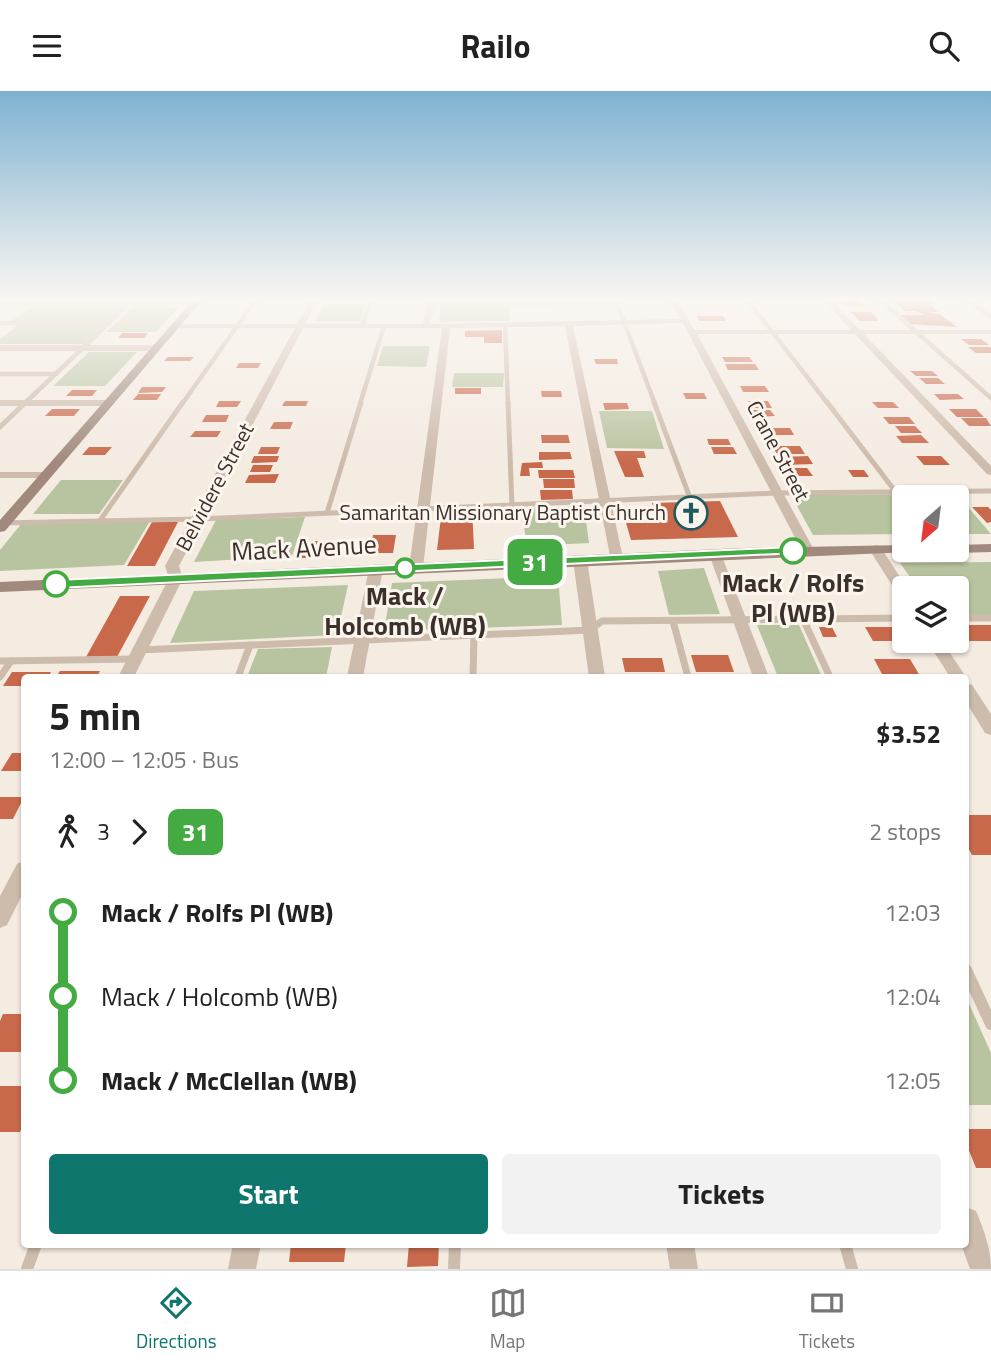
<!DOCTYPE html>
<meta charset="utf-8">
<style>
body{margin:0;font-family:"Titillium Web",sans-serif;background:#f2f2f2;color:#222;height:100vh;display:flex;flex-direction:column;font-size:26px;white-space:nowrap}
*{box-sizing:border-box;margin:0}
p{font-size:23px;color:#767676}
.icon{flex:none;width:38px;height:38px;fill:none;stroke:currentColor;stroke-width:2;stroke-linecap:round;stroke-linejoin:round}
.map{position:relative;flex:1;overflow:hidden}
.details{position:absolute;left:21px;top:583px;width:948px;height:574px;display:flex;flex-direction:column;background:#fff;border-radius:7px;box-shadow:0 2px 5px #0004}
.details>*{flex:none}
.badge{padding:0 14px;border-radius:10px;font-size:24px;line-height:46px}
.needle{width:46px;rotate:208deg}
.controls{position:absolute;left:892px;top:394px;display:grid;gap:14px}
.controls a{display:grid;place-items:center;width:77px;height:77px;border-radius:7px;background:#fff;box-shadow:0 2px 5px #0004;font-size:35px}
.map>.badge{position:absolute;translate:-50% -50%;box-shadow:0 0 0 4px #fff}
.legs{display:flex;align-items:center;gap:10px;height:77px;padding:0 28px;font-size:23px}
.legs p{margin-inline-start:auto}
.headline{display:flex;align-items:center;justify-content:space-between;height:119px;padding:0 28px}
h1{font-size:38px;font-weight:700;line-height:52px}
.action{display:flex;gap:14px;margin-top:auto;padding:14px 28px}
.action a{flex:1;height:80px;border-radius:7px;background:#0f766e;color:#fff;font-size:28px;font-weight:700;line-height:80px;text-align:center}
.action a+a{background:#f2f2f2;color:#222}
ul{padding:0 28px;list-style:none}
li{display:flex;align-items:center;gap:24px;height:84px;font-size:26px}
li i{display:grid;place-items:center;width:10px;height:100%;margin:0 9px;background:currentColor}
li i::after{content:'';width:18px;height:18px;margin:-9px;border:5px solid;border-radius:50%;background:#fff}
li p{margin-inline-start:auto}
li:first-child i{background:linear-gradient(#0000 50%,currentColor 0)}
li:last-child i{background:linear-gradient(currentColor 50%,#0000 0)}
header{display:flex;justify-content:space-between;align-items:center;height:91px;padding:0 28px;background:#fff;font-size:32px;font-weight:700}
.tabs{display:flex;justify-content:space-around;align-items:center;height:98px;border-top:2px solid #e0e0e0;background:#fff;font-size:19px;color:#767676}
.tabs a{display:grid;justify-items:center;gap:4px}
.tabs .on{color:#0f766e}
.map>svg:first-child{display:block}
.green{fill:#b8c4a0}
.building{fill:#c8694b}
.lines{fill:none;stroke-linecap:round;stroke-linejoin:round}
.lane-far3{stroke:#cdbbac;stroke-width:4.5}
.lane-far2{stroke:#cdbbac;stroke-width:5}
.lane-far1{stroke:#cdbbac;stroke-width:7}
.lane{stroke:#cdbbac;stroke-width:12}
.street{fill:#cdbbac;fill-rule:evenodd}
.secondary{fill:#a18a7d;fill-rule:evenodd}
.line-1{fill:#44aa42;stroke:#fff;stroke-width:2}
.stop-1-dot{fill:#fff;stroke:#44aa42;stroke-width:3.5}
.labels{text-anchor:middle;stroke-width:6;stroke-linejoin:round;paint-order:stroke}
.far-street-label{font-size:21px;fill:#3b302b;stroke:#fbf5ee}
.far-poi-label{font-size:21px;fill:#3b302b;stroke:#fbf5ee;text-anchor:end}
.street-label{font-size:26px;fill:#3b302b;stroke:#fbf5ee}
.stop-label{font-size:26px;font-weight:bold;fill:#3b302b;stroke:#fbf5ee}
</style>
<header><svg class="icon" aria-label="menu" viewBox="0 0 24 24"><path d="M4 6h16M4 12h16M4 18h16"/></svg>Railo<svg class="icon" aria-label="search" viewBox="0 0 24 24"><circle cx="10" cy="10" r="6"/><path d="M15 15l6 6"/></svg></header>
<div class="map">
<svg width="991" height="1178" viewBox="0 0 991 1178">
<rect width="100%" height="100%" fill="#f4ebe1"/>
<g class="green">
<polygon points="324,213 366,213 360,230 315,230"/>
<polygon points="509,215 510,230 439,231 441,217"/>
<polygon points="31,216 123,216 106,231 9,232"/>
<polygon points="133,216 179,216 156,241 106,241"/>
<polygon points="104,233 83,253 0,253 0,248 18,234"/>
<polygon points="383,255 430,255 426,276 377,275"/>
<polygon points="89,261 137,261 105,295 53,295"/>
<polygon points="454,282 504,282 503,296 452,296"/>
<polygon points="599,320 652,320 664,358 607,357"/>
<polygon points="61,389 123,389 99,423 33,423"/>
<polygon points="957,403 991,443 957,443 957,406 905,406 905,443 813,444 791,404"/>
<polygon points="584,415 589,452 527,455 521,417"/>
<polygon points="305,426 292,465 194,471 216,429"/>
<polygon points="150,430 124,474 0,480 0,459 22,432"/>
<polygon points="991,471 991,524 957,524 957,497 918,497 900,472"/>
<polygon points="704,477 720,523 669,524 658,480"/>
<polygon points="558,485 562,534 384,540 392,492"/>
<polygon points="348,494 337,544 170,552 194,500"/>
<polygon points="757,534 799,534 822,586 778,586"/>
<polygon points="332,556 326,586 247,586 258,558"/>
<polygon points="966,906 991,962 991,1014 966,1014"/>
</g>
<g class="building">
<polygon points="837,207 855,207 865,215 845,215"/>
<polygon points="892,207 928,207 935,213 930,213 938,221 927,221 941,224 957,236 910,233 900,224 924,224 916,220 904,220"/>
<polygon points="851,221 871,221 879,230 860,230"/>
<polygon points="697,225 723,225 726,230 699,230"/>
<polygon points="502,239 502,252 484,252 484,246 465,246 465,240"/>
<polygon points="122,242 148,242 144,247 118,247"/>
<polygon points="961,248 981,248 989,254 969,254"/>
<polygon points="968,256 991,256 991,262 976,262"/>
<polygon points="168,266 194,266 190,270 164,270"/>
<polygon points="722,266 749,266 753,271 725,271"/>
<polygon points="594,268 617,268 618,273 596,273"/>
<polygon points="239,272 261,272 258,277 236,277"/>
<polygon points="725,273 755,273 759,279 728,279"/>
<polygon points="910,280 932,280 938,285 916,285"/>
<polygon points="919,287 938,287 945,293 926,293"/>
<polygon points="740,295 765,295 769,301 743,301"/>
<polygon points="142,296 166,296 162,301 138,302"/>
<rect x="455" y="297" width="26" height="6"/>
<polygon points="72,299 97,299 92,305 66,305"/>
<polygon points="541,300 561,300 562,306 542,306"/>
<polygon points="683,302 704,302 707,308 686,308"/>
<polygon points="138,303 161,303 157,309 133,309"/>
<polygon points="934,303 958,303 964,308 940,309"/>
<polygon points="219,310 241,310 237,316 216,316"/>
<polygon points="285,310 308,310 306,315 282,315"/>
<polygon points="748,310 768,310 772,317 752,317"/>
<polygon points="872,311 893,311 899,317 878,317"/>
<polygon points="603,312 627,312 629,318 605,319"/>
<polygon points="52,318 80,318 74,325 45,325"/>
<polygon points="949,318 976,318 984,326 957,326"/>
<polygon points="752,319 770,319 775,325 756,326"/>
<polygon points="206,324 229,324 226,331 202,331"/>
<polygon points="883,326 909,326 915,333 889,333"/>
<polygon points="961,327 986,327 991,335 969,335"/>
<polygon points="274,331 293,331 290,338 270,338"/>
<polygon points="895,335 915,335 922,342 901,342"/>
<polygon points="763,337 790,337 794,344 767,344"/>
<polygon points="195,340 221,340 217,346 190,346"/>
<polygon points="541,344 568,344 570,352 542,352"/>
<polygon points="921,344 929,352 902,352 896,345"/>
<polygon points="707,348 728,348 731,354 709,354"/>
<polygon points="772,355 800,355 805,363 777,363"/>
<polygon points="89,356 112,356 105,364 82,364"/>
<polygon points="261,356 280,356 277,363 258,363"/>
<polygon points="711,356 733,356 737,363 714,363"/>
<polygon points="614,360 644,360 646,367 637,367 644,386 625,386"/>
<polygon points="539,361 570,361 572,368 539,369"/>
<polygon points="254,365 279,365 277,371 251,372"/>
<polygon points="808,365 813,373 784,374 779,366"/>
<polygon points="916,365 941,365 950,374 924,374"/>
<polygon points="542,371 543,377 529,377 530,385 520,385 522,372"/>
<polygon points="253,374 273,374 270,381 250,381"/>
<polygon points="786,377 807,377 813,385 791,385"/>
<polygon points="538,379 573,379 575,387 539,387"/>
<polygon points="848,379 864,379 869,386 853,386"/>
<polygon points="279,383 275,392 245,392 249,384"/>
<polygon points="543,388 574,388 575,397 544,397"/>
<polygon points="540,399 572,399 573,408 541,409"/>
<polygon points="720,410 738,446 631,449 626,432 659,432 652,412"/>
<polygon points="472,416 474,458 437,459 442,418"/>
<polygon points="972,416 988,416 991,419 991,431 987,432"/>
<polygon points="152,431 178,431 155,475 127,475"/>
<polygon points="373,444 396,444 393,462 370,462"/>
<polygon points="302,450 318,450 313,467 296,467"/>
<polygon points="120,505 150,505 117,566 86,566"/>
<polygon points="957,534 991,534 991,550 960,550 957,546"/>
<polygon points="819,536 832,536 837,546 823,546"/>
<polygon points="865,536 892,536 900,550 873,550"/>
<polygon points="691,564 728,564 734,581 696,581"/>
<polygon points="622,567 662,567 665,581 625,581"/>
<polygon points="874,568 910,568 920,585 883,585"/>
<polygon points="60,580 100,580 97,586 56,586"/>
<polygon points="12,581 51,581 48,586 24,586 24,595 3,595"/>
<polygon points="12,662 24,662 24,680 1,680"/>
<polygon points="0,706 24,706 13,728 0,728"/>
<polygon points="966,724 991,724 991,764 972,764 966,753"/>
<polygon points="3,923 24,923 24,961 0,961 0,930"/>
<polygon points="0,995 24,995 24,1031 20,1041 0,1041"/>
<polygon points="966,1038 991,1038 991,1077 976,1077 966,1052"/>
<polygon points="291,1153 346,1153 344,1171 289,1171"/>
<polygon points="409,1153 439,1153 438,1175 407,1176"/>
</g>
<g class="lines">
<g class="lane-far3">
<polyline points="615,207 655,313"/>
<polyline points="746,207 828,313"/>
<polyline points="878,207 991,307"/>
<polyline points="431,215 616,212"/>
<polyline points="0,232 109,232"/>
<polyline points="505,234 508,313"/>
<polyline points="362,235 372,207"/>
<polyline points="0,283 56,283"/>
<polyline points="24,313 135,207"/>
<polyline points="182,313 257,207"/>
<polyline points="360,313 384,235"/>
</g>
<g class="lane-far2">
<polyline points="508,311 512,415"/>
<polyline points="654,311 690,407"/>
<polyline points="827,311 895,400"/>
<polyline points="0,336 26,311"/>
<polyline points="327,422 361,311"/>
<polyline points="101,428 183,311"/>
<polyline points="0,432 198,428 776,402 991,400"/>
</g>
<g class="lane-far1">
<polyline points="957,527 991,527"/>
<polyline points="803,528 830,586"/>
<polyline points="673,530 688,586"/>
<polyline points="140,559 590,539 602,530 905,527"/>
<polyline points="0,570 135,568"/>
<polyline points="0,586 11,570"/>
<polyline points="238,586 250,554"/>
<polyline points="473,586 474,543"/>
</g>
<g class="lane">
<polyline points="966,879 991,933"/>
<polyline points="845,1153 852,1178"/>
<polyline points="27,1178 36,1153"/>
<polyline points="454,1178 455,1153"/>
</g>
<g class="street">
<polygon points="311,207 319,207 305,233 423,233 428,207 436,207 430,233 680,228 669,207 677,207 694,239 851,239 822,207 829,207 860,239 991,239 991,243 864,243 991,375 991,384 987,383 855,243 697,243 814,459 808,463 803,462 683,232 573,235 623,467 616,471 611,470 565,235 450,237 423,477 416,481 409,477 442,237 303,237 179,475 183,487 134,586 118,586 169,487 165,475 295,237 176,237 172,235 176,233 297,233"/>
<polygon points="961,207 969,207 991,223 991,229"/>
<polygon points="198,210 195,214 0,215 0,211"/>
<polygon points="0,254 157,254 161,257 157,260 0,260"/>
<polygon points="0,309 109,309 114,312 109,315 0,315"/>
<polygon points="0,381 46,381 52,384 46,387 0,387"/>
<polygon points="875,454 880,455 907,497 905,497 905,509 900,507 869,458"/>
<polygon points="715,459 721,463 769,586 753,586 709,463"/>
<polygon points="580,465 587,469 605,586 589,586 573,469"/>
<polygon points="376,474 383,478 363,586 347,586 369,478"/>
<polygon points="927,550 942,550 966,586 950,586"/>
<polygon points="966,592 972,594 991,623 991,644 985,642 966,611"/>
<polygon points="24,770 24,800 7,834 0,837 0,805 17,773"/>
<path d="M966 1116 976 1120C984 1140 991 1157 991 1178H970L961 1153H966Z"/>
<polygon points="233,1153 261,1153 256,1178 228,1178"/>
<polygon points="666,1153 694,1153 698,1178 670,1178"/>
</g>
<g class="secondary">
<polygon points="195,207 204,207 5,440 0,441 0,429"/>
<polygon points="991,453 991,461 957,462 950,458 957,458 957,454"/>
<polygon points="905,454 905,458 912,458 910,461 0,501 0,491 742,457"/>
</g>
</g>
<linearGradient id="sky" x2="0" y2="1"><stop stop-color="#7eb2d2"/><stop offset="0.56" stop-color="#faf6f2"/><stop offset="1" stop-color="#faf6f2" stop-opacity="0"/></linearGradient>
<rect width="991" height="372" fill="url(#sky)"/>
<polygon class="line-1" points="793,456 797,457 797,462 56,497 50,493 56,489"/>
<defs>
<symbol id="church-ring" viewBox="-11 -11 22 22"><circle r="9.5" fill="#fbf5ee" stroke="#1f5a5e" stroke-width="1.5"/><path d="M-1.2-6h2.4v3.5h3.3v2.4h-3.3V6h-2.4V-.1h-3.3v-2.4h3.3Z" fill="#1f5a5e"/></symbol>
</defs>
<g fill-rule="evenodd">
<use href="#church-ring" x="672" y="403" width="38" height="38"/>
</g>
<g class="stop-1-dot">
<circle cx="793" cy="460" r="12"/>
<circle cx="405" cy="477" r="9"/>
<circle cx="56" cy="493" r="12"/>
</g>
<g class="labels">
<g class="far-street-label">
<text transform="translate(778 360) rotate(62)" y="7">Crane Street</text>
<text transform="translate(215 396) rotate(-62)" y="7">Belvidere Street</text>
</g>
<g class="far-poi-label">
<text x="666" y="429">Samaritan Missionary Baptist Church</text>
</g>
<g class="street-label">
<text transform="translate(304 457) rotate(-3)" y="9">Mack Avenue</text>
</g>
<g class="stop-label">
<text x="793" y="501">Mack / Rolfs<tspan x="793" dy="30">Pl (WB)</tspan></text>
<text x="405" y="514">Mack /<tspan x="405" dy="30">Holcomb (WB)</tspan></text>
</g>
</g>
</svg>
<div class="controls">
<a><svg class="needle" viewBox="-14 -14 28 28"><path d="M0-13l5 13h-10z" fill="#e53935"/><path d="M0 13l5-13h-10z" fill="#767676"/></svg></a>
<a><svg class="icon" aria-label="layers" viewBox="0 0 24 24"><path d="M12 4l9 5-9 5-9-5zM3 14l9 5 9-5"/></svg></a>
</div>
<b class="badge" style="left:535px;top:471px;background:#44aa42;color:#fff">31</b>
<section class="details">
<div class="headline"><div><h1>5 min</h1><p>12:00 – 12:05 · Bus</p></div><b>$3.52</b></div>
<div class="legs"><svg class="icon" aria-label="walk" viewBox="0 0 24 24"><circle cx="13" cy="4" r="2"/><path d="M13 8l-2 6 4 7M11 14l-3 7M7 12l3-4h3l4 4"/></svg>3<svg class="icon" aria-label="forward" viewBox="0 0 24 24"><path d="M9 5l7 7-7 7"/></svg><b class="badge" style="background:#44aa42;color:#fff">31</b><p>2 stops</p></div>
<ul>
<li><i style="color:#44aa42"></i><b>Mack / Rolfs Pl (WB)</b><p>12:03</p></li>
<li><i style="color:#44aa42"></i><span>Mack / Holcomb (WB)</span><p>12:04</p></li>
<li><i style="color:#44aa42"></i><b>Mack / McClellan (WB)</b><p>12:05</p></li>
</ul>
<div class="action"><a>Start</a><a>Tickets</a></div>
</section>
</div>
<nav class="tabs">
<a class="on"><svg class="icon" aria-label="directions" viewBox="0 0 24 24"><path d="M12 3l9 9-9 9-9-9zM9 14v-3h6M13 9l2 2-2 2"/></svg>Directions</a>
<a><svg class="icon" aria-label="map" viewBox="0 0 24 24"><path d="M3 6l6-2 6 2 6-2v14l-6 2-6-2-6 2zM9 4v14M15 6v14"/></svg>Map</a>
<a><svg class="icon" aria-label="tickets" viewBox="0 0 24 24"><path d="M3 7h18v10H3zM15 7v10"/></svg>Tickets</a>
</nav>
